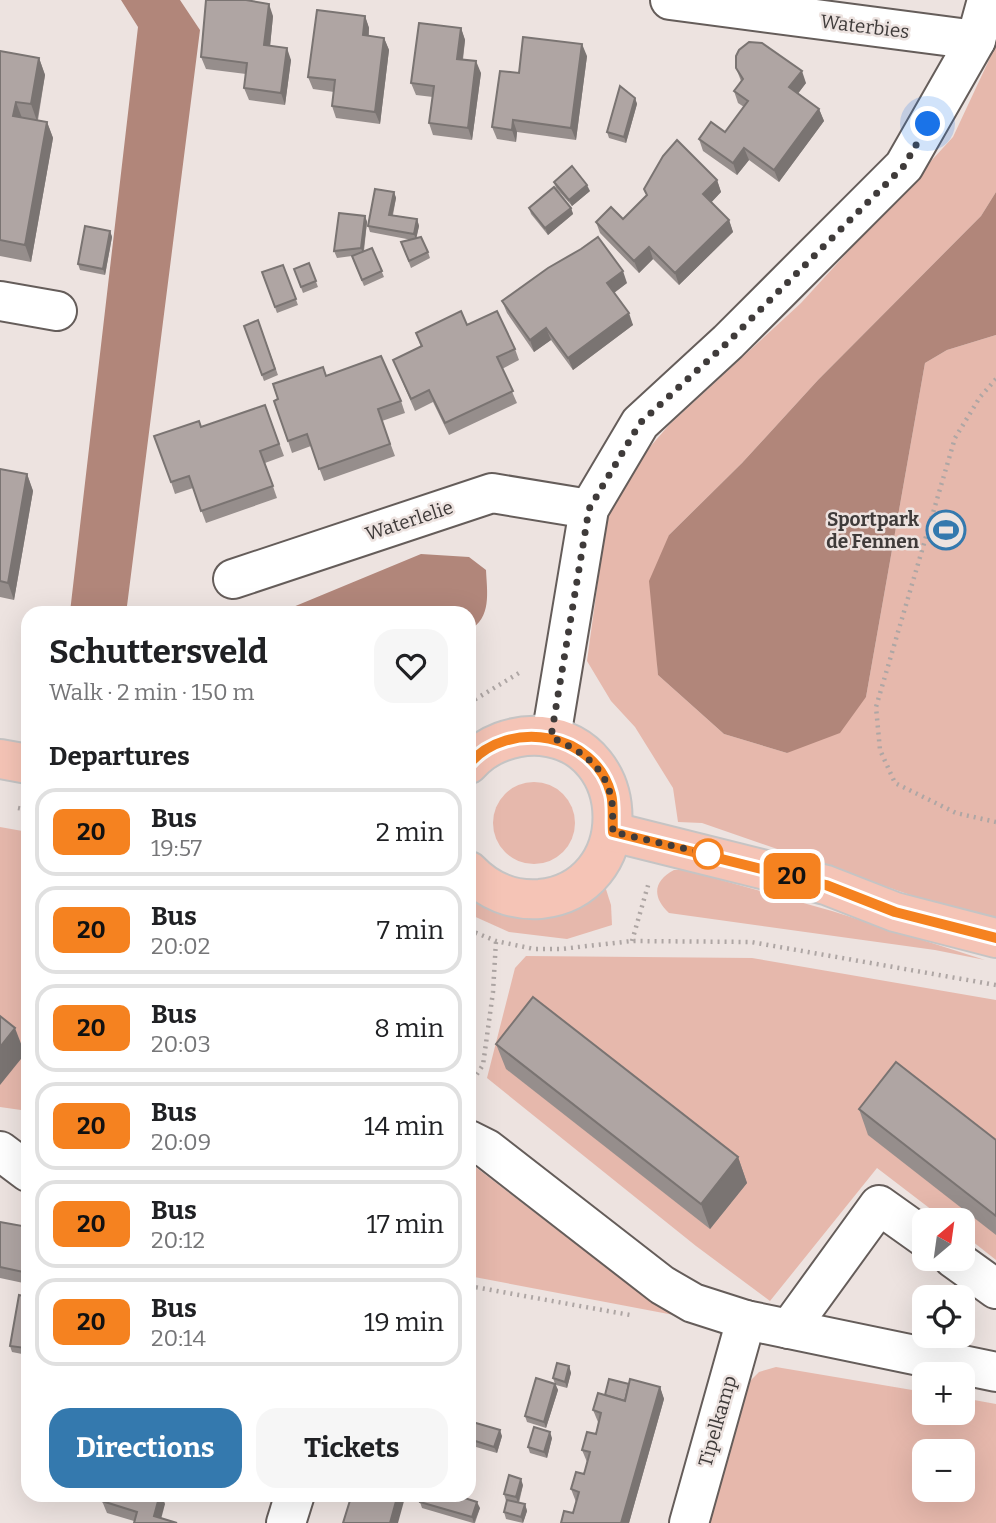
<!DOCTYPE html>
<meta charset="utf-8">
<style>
body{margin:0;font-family:Bitter,serif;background:#f6f6f6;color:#202124;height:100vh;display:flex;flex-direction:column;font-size:26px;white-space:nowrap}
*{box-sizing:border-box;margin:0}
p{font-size:23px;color:#757577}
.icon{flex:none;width:38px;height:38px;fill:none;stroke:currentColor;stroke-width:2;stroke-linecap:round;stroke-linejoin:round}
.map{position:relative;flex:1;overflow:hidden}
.panel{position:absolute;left:21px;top:606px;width:455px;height:896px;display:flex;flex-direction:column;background:#fff;border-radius:21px;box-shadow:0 7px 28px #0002}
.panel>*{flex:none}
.badge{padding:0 14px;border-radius:10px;font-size:24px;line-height:46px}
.needle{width:46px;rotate:29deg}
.fabs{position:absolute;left:912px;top:1208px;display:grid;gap:14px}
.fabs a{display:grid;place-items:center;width:63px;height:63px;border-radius:14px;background:#fff;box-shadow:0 7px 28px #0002;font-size:35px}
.you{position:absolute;width:35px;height:35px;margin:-18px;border:5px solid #fff;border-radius:50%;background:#1a73e8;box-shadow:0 0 0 10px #1a73e833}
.map>.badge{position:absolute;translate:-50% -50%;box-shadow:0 0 0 4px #fff}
h2{padding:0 28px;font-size:26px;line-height:63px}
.round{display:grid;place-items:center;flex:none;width:74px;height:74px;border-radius:21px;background:#f6f6f6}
.headline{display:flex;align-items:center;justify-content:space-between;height:119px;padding:0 28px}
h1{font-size:33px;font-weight:700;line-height:52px}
.cta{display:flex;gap:14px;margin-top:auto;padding:14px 28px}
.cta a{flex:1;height:80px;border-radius:21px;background:#3479ae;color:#fff;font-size:28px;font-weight:700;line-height:80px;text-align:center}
.cta a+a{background:#f6f6f6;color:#202124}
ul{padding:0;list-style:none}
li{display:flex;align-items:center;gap:21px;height:88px;margin:0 14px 10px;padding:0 14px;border:4px solid #e0e0e0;border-radius:21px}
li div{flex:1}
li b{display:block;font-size:26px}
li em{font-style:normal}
li .badge{min-width:77px;font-weight:700;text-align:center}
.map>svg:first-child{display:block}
.green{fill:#e6b8ac;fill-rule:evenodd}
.water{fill:#b1867a}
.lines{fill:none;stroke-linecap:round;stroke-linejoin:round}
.minor-casing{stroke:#655d5a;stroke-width:42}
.major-casing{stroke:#c5c4c4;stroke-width:42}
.path{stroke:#aea6a4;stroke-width:4.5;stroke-dasharray:2 5;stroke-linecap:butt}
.minor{stroke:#fff;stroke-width:38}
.major{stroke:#f5c4b6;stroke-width:38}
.wall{fill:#968e8c}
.shaded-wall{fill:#7a7472}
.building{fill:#afa5a3;stroke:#7a7472;stroke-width:2}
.line-casing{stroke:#fff;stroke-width:16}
.line{stroke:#f58220;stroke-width:10}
.walk{stroke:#3f3b3a;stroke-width:7;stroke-dasharray:0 12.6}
.stop-dot{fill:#fff;stroke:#f58220;stroke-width:3.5}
.labels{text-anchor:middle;stroke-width:5;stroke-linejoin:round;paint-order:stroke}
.street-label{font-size:19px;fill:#3f3b3a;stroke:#ede3e0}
.poi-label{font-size:19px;font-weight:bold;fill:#3f3b3a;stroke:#ede3e0;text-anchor:end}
</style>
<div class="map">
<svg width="996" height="1523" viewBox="0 0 996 1523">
<rect width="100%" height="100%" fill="#ede3e0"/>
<g class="green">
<polygon points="996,45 996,192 981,216 818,380 742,463 669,535 656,643 658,675 724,734 787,753 866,697 925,363 947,350 996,335 996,921 948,908 702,823 678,822 673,788 635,727 611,701 587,661 610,493 669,425 801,303 953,137"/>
<circle cx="534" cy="823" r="41"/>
<polygon points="0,827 28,832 28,1111 0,1107"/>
<path d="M674 870H685L832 911 985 960 935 950 669 913C652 897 653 881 674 870Z"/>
<polygon points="604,883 611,905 612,925 567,939 509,932 469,914 469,892"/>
<polygon points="526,956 752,958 996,1000 996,1260 963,1234 962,1220 945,1220 877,1168 770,1301 696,1246 487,1078 515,968"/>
<polygon points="469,1162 637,1291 679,1316 469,1276"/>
<path d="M776 1367 924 1392V1412H962L963 1398 996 1404V1523H710L748 1383 759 1372ZM924 1451H962V1489H924Z"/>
</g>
<g class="water">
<polygon points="121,0 180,0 200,30 127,606 131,612 70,612 138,27"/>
<polygon points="996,192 996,335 947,350 925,363 866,697 840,733 787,753 724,734 658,675 649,581 669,535 742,463 818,380 981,216"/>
<path d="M421 554 469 557 486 570C487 592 492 618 469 630V612H281Z"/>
</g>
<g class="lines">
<defs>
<g id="minor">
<polyline points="670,0 976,40"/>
<polyline points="0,301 57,311"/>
<polyline points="233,579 492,493 589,509"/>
<polyline points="551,737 589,509 640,423 728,342 904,166 976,40 987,0"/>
<polyline points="469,1140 487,1149 662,1285 693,1303 746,1320 996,1372"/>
<polyline points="0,1151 28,1172"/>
<polyline points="953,1258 996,1289"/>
<polyline points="789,1329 879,1205 924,1237"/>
<polyline points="286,1523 295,1494"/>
<polyline points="689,1523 746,1320"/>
</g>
<g id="major">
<polyline points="0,759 28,764"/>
<path d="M469 764C486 744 515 734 541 736 636 745 637 889 540 899 513 901 488 891 469 871"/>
<polyline points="613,832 826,885 895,912 996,938"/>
</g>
</defs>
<use href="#minor" class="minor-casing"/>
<use href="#major" class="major-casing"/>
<g class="path">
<polyline points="996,379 980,397 955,438 876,707 880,750 895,783 956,813 996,822"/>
<polyline points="469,703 519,673"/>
<polyline points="18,808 28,810"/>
<polyline points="469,930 496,941 534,949 561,949 632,941 751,942 996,985"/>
<polyline points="632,941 649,882"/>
<polyline points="469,1086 483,1065 493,992 496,941"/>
<polyline points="469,1286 630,1315"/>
</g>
<use href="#minor" class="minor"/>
<use href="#major" class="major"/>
</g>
<g class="wall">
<polygon points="273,16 270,46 291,60 285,105 249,100 244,88 246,74 206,69 201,57"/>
<polygon points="365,16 369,28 369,36 384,38 389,50 380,124 336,118 332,106 334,92 313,89 308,77"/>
<polygon points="461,28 465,40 463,60 481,73 472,140 433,135 429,123 433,97 416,95 411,83"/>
<polygon points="0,51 39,58 45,75 38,120 47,122 53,138 31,262 0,256"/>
<polygon points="587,56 576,140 517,132 516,142 497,139 492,127 519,73"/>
<polygon points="736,68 806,83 798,93 819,109 824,121 779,182 749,160 737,175 703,151 699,139 725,132 744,107 738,103 734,91 741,81"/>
<polygon points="635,98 637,104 626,143 609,138 607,132"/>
<polygon points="717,180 721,192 711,202 729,220 733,232 679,285 653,259 639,273 600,233 596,222 623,219 647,195 644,189"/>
<polygon points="554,182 590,191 572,206 556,188"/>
<polygon points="394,192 396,198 393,215 417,219 419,226 416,238 428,252 430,258 411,268 401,242 412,240 370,232 368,226"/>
<polygon points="529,208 571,208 573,214 548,235 531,214"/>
<polygon points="365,216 367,222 364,251 372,248 384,277 364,286 354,262 352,256 337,258 334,251"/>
<polygon points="110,231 112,237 105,275 80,270 78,264"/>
<polygon points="309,263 318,287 303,293 294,269"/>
<polygon points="283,265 298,305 277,313 262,272"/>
<polygon points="627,283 614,293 633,325 573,370 551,340 534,352 507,313 502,301"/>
<polygon points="258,320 278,375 264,381 244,326"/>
<polygon points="467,325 515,349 519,360 502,369 517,403 449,435 433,402 415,411 393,360 421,347 416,333"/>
<polygon points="326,376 401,401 405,413 382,421 395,456 324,481 311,446 292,453 288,441 278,399"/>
<polygon points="265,405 284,456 265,463 277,498 206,523 193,488 175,494 171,482"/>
<polygon points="0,469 27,474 33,491 14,600 0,597"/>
<polygon points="496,1044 738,1157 747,1183 710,1229 506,1069"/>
<polygon points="859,1109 996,1140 996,1235 868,1135"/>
<polygon points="0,1222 28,1227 28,1284 0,1278"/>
<polygon points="28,1297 28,1351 27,1355 12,1352 10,1346"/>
<polygon points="569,1366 571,1373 567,1388 556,1385 558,1390 546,1428 527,1422 525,1416 555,1384 553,1378"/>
<polygon points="629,1384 660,1387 664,1399 629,1523 561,1523 573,1513 576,1502 571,1489 584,1474 587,1462 582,1450 596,1434 599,1423 598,1422 593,1410 605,1395"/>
<polygon points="469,1421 502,1436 497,1453 469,1445"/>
<polygon points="552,1438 547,1458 530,1453 528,1447"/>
<polygon points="523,1485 519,1503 525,1504 527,1511 523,1523 506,1519 504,1512 507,1501 506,1501 504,1494"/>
<polygon points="54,1494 75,1494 73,1500"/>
<polygon points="195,1494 217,1494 215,1501"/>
<polygon points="102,1501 165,1504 134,1521 107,1513"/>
<polygon points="420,1502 480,1508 475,1523 473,1523 422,1508"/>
</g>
<g class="shaded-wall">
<polygon points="269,4 273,16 269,57 264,45"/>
<polygon points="365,16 369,28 367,47 363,35"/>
<polygon points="461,28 465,40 461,71 457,59"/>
<polygon points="384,38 389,50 380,124 375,112"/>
<polygon points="582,44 587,56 576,140 571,128"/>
<polygon points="287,48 291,60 285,105 281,93"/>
<polygon points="39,58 45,75 37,121 31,104"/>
<polygon points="476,61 481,73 472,140 468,128"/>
<polygon points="802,71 806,83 794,99 789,87"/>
<polygon points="635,98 637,104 626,143 624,137"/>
<polygon points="16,102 22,118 13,116"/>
<polygon points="819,109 824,121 779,182 774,170"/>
<polygon points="513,120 517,132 516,142 512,130"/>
<polygon points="47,122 53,138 31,262 25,245"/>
<polygon points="744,148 749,160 737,175 733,163"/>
<polygon points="717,180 721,192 708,206 703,194"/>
<polygon points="587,185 590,191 572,206 569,200"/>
<polygon points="394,192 396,198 391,221 389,215"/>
<polygon points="571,208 573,214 548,235 545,228"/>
<polygon points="365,216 367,222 363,254 361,248"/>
<polygon points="417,219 419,226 416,240 414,234"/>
<polygon points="729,220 733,232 679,285 675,273"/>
<polygon points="110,231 112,237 105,275 103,269"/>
<polygon points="649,247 653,259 639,273 634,261"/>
<polygon points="623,271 627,283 611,295 607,283"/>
<polygon points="629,313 633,325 573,370 568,358"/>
<polygon points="546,328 551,340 534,352 530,340"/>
<polygon points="27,474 33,491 14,600 8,583"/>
<polygon points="15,1028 25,1054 0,1085 0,1047"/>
<polygon points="738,1157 747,1183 710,1229 701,1204"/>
<polygon points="28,1332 28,1351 27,1355 25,1348"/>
<polygon points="569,1366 571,1373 567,1388 565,1382"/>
<polygon points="555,1384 558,1390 546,1428 544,1422"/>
<polygon points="660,1387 664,1399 629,1523 621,1523"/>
<polygon points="500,1430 502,1436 497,1453 494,1447"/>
<polygon points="550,1432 552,1438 547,1458 544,1452"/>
<polygon points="521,1479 523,1485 518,1503 516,1497"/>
<polygon points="160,1494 162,1494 165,1504 160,1523 154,1516"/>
<polygon points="398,1494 406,1494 398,1523 390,1523"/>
<polygon points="477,1502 480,1508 474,1523 472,1517"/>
<polygon points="525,1504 527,1511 523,1523 521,1517"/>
</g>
<g class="building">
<polygon points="206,0 246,0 269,4 264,45 287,48 281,93 244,88 247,63 201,57"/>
<polygon points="317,10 365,16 363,35 384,38 375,112 332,106 335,80 308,77"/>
<polygon points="419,23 461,28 457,59 476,61 468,128 429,123 434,86 411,83"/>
<polygon points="523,37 582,44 571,128 513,120 512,130 492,127 500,71 519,73"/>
<polygon points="749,42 762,43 802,71 789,87 819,109 774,170 744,148 733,163 699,139 711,122 725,132 748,101 734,91 743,79 736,68 736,56 739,50"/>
<polygon points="0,51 39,58 31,104 16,102 13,116 47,122 25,245 0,240"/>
<polygon points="620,86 635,98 624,137 607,132"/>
<polygon points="677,140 717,180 703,194 729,220 675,273 649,247 634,261 596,222 611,207 623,219 647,195 644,189 663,156"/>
<polygon points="572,166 587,185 569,200 554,182"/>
<polygon points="554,187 571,208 545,228 529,208"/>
<polygon points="375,189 394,192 389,215 417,219 414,234 368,226"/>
<polygon points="339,213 365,216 361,248 334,251"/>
<polygon points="85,226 110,231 103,269 78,264"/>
<polygon points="421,237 428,252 409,261 401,242"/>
<polygon points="598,237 623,271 607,283 629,313 568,358 546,328 530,340 502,301 548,268 581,249"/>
<polygon points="372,248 382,271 362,280 352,256"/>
<polygon points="309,263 316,281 301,287 294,269"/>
<polygon points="283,265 296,299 275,307 262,272"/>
<polygon points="461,311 467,325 497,311 515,349 497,357 513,391 445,423 429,390 411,399 393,360 422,346 416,333"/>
<polygon points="258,320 275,369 262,375 244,326"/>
<polygon points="381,356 401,401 378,409 390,444 319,469 307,434 288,441 274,401 278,399 273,384 323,367 326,376"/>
<polygon points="265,405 279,444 260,451 273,486 201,511 189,476 171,482 154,436 199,421 201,427"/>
<polygon points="0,469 27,474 8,583 0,581"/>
<polygon points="533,997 738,1157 701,1204 496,1044"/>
<polygon points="0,1016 15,1028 0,1047"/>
<polygon points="896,1062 996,1140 996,1216 859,1109"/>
<polygon points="0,1222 28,1227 28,1273 0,1267"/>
<polygon points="19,1295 28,1297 28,1332 25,1348 10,1346"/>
<polygon points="557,1363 569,1366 565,1382 553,1378"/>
<polygon points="536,1378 555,1384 544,1422 525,1416"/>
<polygon points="609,1379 629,1384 625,1401 605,1395"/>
<polygon points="630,1379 660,1387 621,1523 561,1523 564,1511 573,1513 579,1492 571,1489 576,1472 584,1474 590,1452 582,1450 587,1432 596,1434 601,1413 593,1410 598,1393 625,1401"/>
<polygon points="469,1421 500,1430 494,1447 469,1439"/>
<polygon points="534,1427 550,1432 544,1452 528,1447"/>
<polygon points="509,1475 521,1479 516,1497 504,1494"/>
<polygon points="104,1494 160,1494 154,1516 177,1523 134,1523 137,1512 102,1501"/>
<polygon points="352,1494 398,1494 390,1523 343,1523"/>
<polygon points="422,1494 452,1494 477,1502 472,1517 420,1502"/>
<polygon points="507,1500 525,1504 521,1517 504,1512"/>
</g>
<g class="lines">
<defs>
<path id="line" d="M469 764C509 718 595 732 611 794 614 805 612 820 613 832L826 885 895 912 996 938"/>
</defs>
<use href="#line" class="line-casing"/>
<use href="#line" class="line"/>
<path class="walk" d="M708 854 613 832C612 820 614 805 610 793 602 763 577 749 551 737L589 509 640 423 728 342 904 166 928 124"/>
</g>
<defs>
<symbol id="stadium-ring" viewBox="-11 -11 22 22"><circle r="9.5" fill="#ede3e0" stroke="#3479ae" stroke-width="1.5"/><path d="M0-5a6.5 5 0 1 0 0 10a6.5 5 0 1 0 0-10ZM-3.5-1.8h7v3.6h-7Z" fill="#3479ae"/></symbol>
</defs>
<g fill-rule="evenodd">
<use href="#stadium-ring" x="924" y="508" width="44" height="44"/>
</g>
<circle class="stop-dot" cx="708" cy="854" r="14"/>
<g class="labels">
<g class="street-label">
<text transform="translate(865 26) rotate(7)" y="7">Waterbies</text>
<text transform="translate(409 520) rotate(-18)" y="7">Waterlelie</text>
<text transform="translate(717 1421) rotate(-74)" y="7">Tipelkamp</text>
</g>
<g class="poi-label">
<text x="919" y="526">Sportpark<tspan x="919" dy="22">de Fennen</tspan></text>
</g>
</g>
</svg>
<div class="fabs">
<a><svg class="needle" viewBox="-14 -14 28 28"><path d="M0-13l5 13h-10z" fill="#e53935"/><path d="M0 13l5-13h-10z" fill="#757577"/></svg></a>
<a><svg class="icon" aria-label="locate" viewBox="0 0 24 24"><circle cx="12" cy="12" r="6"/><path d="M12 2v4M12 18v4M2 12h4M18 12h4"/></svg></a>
<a>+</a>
<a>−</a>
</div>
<div class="you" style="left:928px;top:124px"></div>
<b class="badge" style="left:792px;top:876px;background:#f58220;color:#111">20</b>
<section class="panel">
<div class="headline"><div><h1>Schuttersveld</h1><p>Walk · 2 min · 150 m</p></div><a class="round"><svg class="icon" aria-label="heart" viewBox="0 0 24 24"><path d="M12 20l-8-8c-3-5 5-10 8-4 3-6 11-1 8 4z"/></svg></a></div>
<h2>Departures</h2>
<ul>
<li><span class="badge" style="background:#f58220;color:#111">20</span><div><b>Bus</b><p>19:57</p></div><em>2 min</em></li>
<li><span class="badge" style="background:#f58220;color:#111">20</span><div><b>Bus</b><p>20:02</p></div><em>7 min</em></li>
<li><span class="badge" style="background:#f58220;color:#111">20</span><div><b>Bus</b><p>20:03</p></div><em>8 min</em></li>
<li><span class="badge" style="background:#f58220;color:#111">20</span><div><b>Bus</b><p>20:09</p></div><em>14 min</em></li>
<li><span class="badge" style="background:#f58220;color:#111">20</span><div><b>Bus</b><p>20:12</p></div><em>17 min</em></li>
<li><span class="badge" style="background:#f58220;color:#111">20</span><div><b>Bus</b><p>20:14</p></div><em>19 min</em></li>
</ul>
<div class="cta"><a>Directions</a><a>Tickets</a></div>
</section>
</div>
